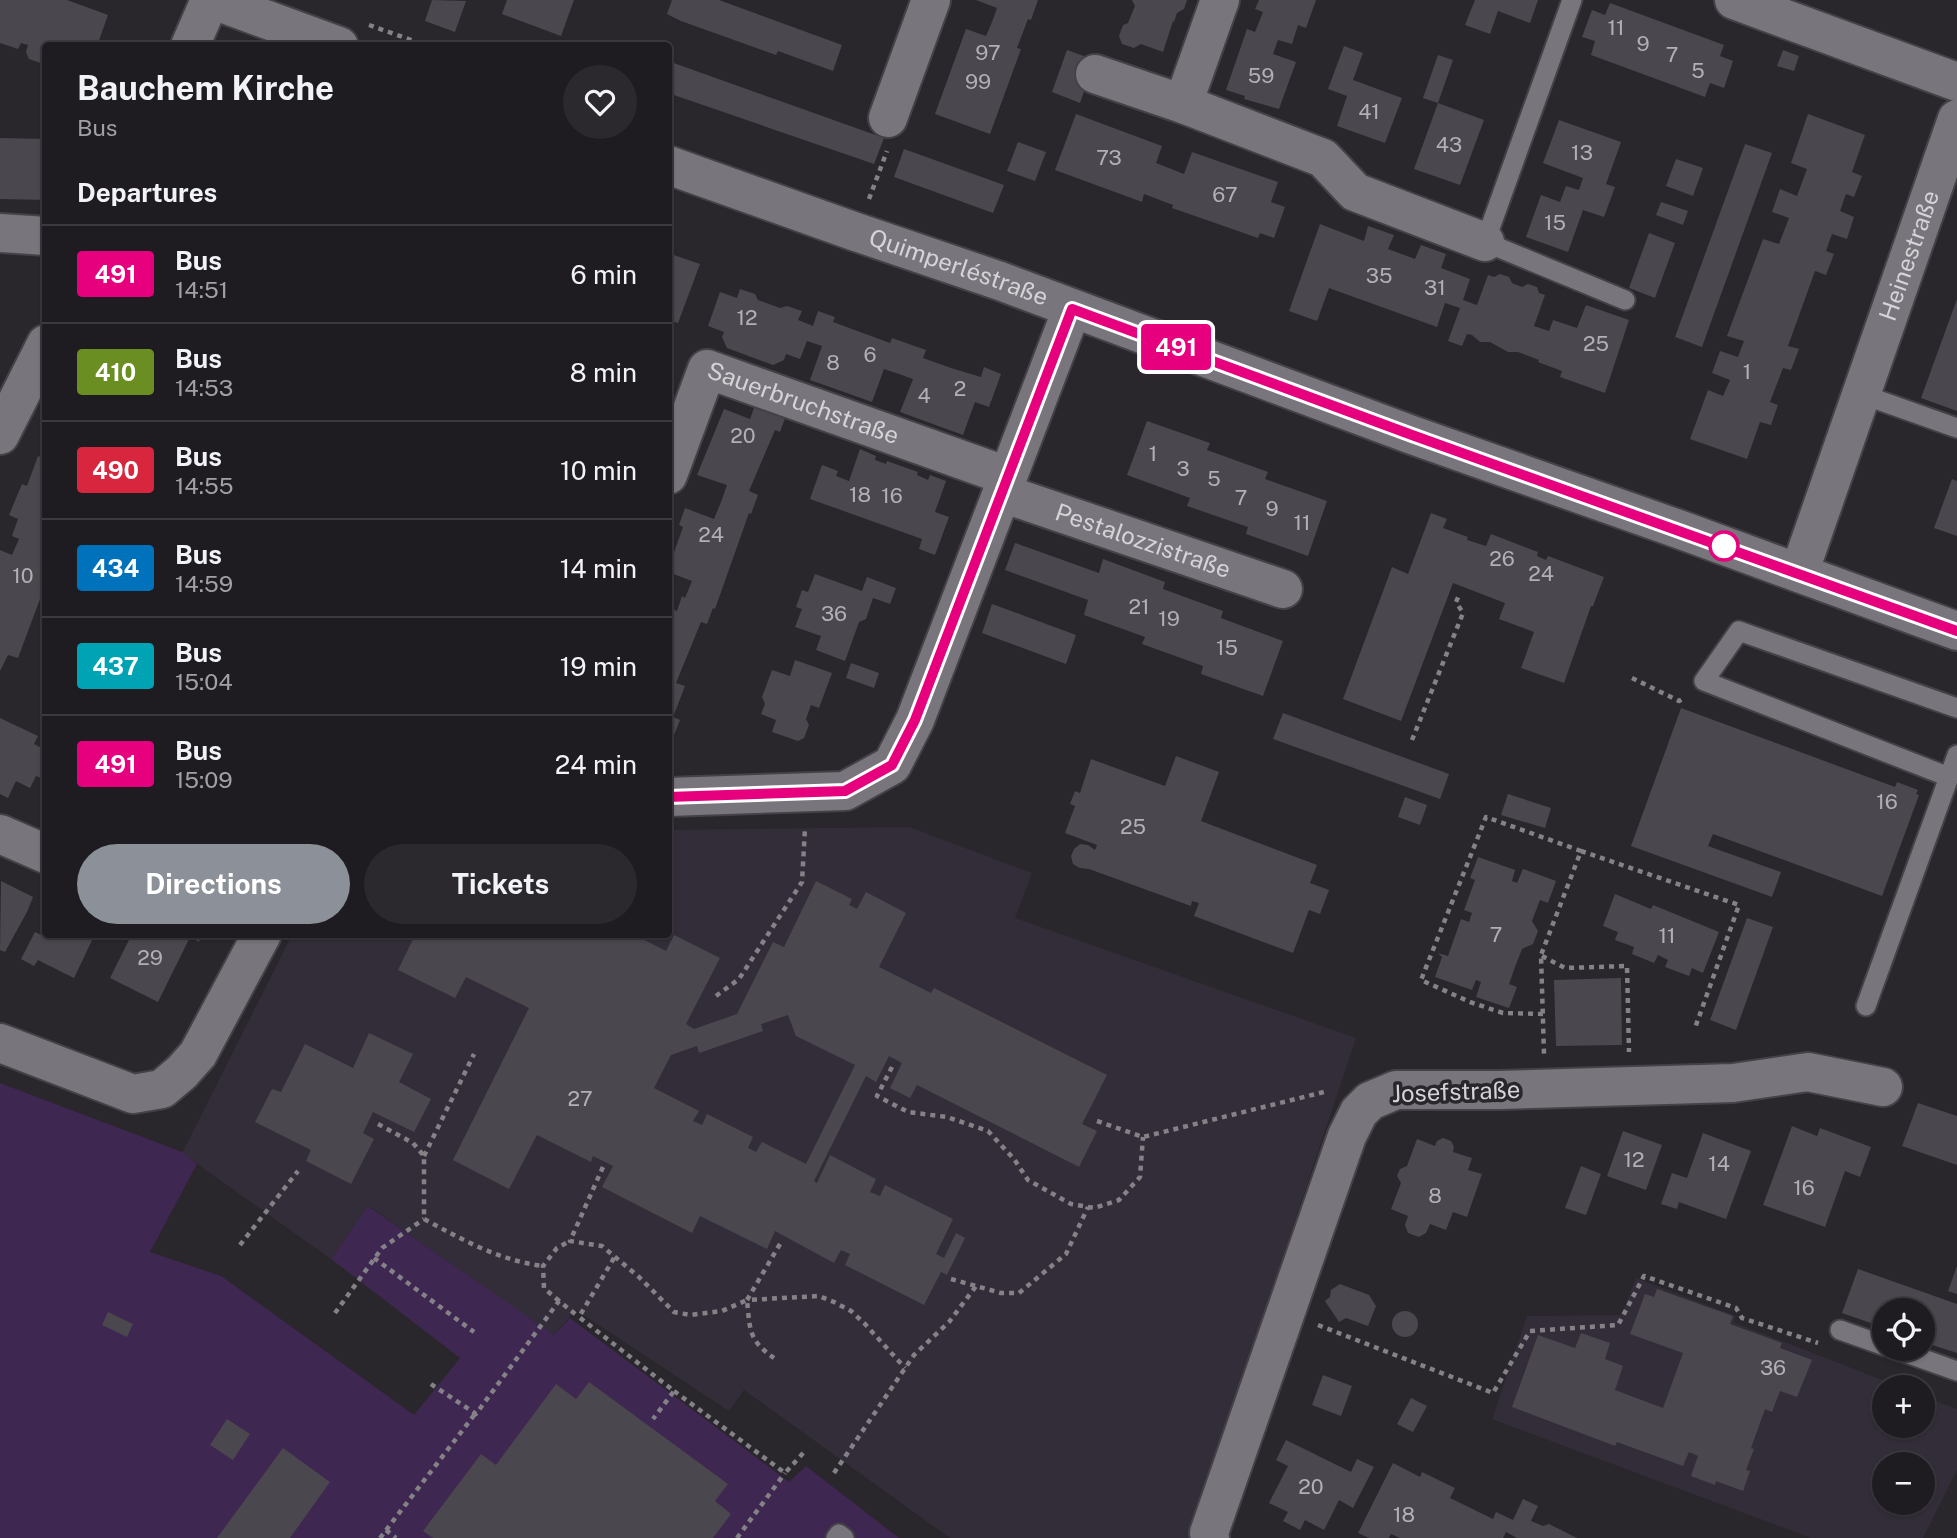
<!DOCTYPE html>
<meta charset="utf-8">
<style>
body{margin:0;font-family:"Public Sans",sans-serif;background:#2c292e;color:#f1f3f6;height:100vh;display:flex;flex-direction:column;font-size:26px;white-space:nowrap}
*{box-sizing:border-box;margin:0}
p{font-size:23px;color:#a1a1a5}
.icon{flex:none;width:38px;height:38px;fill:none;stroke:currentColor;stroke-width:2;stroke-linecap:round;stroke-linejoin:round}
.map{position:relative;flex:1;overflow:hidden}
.drawer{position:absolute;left:42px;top:42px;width:630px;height:896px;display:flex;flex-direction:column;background:#1f1c21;border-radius:7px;box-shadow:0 2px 5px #0004,0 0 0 2px #3c3a3f}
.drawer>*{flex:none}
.badge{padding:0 14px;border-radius:5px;font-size:24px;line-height:46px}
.controls{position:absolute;left:1872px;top:1298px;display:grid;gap:14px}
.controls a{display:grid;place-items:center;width:63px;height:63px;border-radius:50%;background:#1f1c21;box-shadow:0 2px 5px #0004,0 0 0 2px #3c3a3f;font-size:35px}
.map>.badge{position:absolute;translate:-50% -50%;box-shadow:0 0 0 4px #fff}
h2{padding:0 35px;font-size:26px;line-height:63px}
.round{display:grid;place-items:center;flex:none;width:74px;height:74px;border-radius:37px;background:#2c292e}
.overview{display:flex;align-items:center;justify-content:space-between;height:119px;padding:0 35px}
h1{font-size:33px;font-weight:700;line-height:52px}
.action{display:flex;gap:14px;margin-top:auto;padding:14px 35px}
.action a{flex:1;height:80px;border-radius:42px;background:#8c9099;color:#fff;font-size:28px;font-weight:700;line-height:80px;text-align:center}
.action a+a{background:#2c292e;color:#f1f3f6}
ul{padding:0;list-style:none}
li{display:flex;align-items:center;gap:21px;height:98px;padding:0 35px;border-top:2px solid #3c3a3f}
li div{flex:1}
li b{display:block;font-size:26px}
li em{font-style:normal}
li .badge{min-width:77px;font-weight:700;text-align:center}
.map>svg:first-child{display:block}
.built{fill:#332d39;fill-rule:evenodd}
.green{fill:#3e2750}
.building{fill:#4b474e;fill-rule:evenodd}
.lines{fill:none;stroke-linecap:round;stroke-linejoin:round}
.service-casing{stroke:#454247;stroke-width:23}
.minor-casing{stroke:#454247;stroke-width:42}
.path{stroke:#848287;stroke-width:4.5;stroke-dasharray:5 5;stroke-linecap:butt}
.service{stroke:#79757c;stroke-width:19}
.minor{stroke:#79757c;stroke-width:38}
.line-casing{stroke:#fff;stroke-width:16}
.line{stroke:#e6007e;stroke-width:10}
.stop-dot{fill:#fff;stroke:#e6007e;stroke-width:3.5}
.labels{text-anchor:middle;stroke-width:7;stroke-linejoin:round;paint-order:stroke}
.number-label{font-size:21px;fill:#b2b0b5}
.street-label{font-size:24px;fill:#d5d3d7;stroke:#29262c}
</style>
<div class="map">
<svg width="1957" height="1538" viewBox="0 0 1957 1538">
<rect width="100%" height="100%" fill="#29262c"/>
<g class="built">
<polygon points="909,827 1032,873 1015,918 1356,1038 1189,1538 950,1538 744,1390 729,1411 576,1310 553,1336 369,1206 331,1259 182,1153 292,935 668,934 669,830"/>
<path d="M1636 1278 1736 1316 1733 1322 1903 1388H1885V1426H1923V1396L1957 1409V1470L1923 1538H1811L1492 1419 1527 1316 1621 1315ZM1885 1465H1923V1503H1885Z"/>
</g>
<polygon class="green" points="0,1083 182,1152 197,1164 150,1252 221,1276 414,1415 460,1358 331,1259 368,1206 554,1335 570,1318 789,1482 806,1466 899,1538 0,1538"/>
<g class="building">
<polygon points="0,0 67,0 108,15 97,46 46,46 46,65 29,59 26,52 28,45 21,43 18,49 0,43"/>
<polygon points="432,0 466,1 455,32 425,21"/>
<polygon points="507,0 574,0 561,36 502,14"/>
<polygon points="672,0 719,0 842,45 833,71 778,51 776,55 681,21 667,14"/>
<polygon points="976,0 1038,0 1031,20 1028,19 1017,48 1021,49 990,134 935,114 966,29 986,36 992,22 997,8"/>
<polygon points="1132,0 1187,0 1184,9 1177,13 1174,22 1173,21 1163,52 1141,44 1134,48 1122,44 1119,36 1123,25 1128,23 1135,6"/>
<polygon points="1259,0 1316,0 1306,28 1298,25 1292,44 1278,40 1273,54 1296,62 1279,109 1244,99 1245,96 1226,90 1247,29 1255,32 1263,12 1255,9"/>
<polygon points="1475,0 1538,0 1530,23 1498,11 1490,34 1465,25"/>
<polygon points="1610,3 1724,45 1720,56 1733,61 1724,88 1710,83 1705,97 1591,55 1595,41 1582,37 1592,10 1605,15"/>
<polygon points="1344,46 1363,53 1353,80 1402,98 1385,143 1337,126 1347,96 1328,89"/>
<polygon points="1067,50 1095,60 1080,103 1052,92"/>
<polygon points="1783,50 1799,56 1794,71 1777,66"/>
<polygon points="1438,55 1453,60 1438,103 1423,98"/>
<polygon points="668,61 884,138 874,164 668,93"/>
<polygon points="1438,103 1484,120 1460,185 1414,169"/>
<polygon points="1076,114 1162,146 1156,163 1184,174 1192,152 1278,182 1271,202 1285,207 1274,238 1260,233 1258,238 1172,208 1173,205 1144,194 1142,202 1055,170"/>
<polygon points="1808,114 1865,135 1852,172 1862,176 1854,197 1846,194 1840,211 1854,217 1847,239 1832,234 1826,251 1834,254 1826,275 1815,271 1788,346 1799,349 1791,370 1783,368 1770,402 1778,405 1771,425 1760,422 1747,459 1690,439 1708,390 1723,396 1730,380 1712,373 1720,351 1738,357 1744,341 1727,336 1763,239 1779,244 1789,218 1772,212 1780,189 1797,196 1807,169 1791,163"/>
<polygon points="1559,120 1621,142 1606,184 1615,187 1604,217 1583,210 1568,252 1526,237 1541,195 1560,202 1566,186 1579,190 1583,178 1543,163"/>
<polygon points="0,138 46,139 46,200 0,199"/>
<polygon points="1018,142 1046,152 1035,181 1007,171"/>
<polygon points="1745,144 1772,153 1702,347 1675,337"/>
<polygon points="904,149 1004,185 993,213 894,177"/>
<polygon points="1676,159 1703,168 1693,196 1666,186"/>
<polygon points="1661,202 1688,211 1683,225 1656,215"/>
<polygon points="1320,224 1364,241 1368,226 1394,235 1388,249 1415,259 1421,245 1446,254 1441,268 1470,279 1463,300 1477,305 1488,275 1494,277 1500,274 1509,277 1512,283 1522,287 1528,284 1537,287 1539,293 1545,295 1534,326 1549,331 1553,320 1577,328 1586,305 1629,320 1605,393 1560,377 1562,371 1538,362 1539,360 1518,352 1508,352 1490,342 1480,342 1472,335 1467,334 1462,346 1448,341 1460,308 1445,303 1437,327 1329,288 1317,321 1289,311"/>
<polygon points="1649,233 1675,243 1655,298 1629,288"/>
<polygon points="668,253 700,264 678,323 668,320"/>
<polygon points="740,289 755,294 758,300 780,308 787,306 802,311 798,320 813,326 818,311 835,317 833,322 890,343 892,338 926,350 923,358 951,368 981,377 984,367 1001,374 989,407 975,402 963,435 900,412 913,379 899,374 884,369 872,402 810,380 822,346 807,341 800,359 786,354 784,360 773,365 727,348 722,337 724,332 708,326 720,292 737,298"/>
<polygon points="1957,299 1957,411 1921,398"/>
<polygon points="756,402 787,413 780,432 775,430 749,491 758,495 751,514 749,513 715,609 713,608 707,624 701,622 676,683 685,686 673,717 680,720 668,750 668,607 677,611 682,596 685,598 692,581 668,572 668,553 673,555 683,527 679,525 685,508 714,519 721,502 727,485 697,475 724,409 750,419"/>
<polygon points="1147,421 1210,443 1207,450 1268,472 1265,479 1327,501 1308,556 1246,534 1248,527 1187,506 1190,498 1127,475"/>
<polygon points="860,449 876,456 875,460 886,464 887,461 918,472 917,475 928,480 930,475 946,481 935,512 949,517 935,555 919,549 922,539 810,499 822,465 838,471 836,476 849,481"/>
<polygon points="38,456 46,459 46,583 18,658 8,655 0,671 0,550 12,555 19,539 12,536 18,519 9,515 22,484 27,486"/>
<polygon points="1952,479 1957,481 1957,536 1934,528"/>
<polygon points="1431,513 1447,519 1443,528 1468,537 1467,540 1486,546 1491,534 1538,552 1537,556 1546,560 1548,556 1604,577 1593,606 1591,606 1564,683 1521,668 1534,632 1499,619 1505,603 1453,583 1401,721 1343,699 1392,567 1408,574"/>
<polygon points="1015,543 1099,573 1103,559 1165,582 1163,589 1223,611 1221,618 1283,641 1263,696 1201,674 1203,666 1142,644 1145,637 1084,615 1088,600 1005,570"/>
<polygon points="815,574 862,591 867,577 896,588 890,604 873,598 866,619 859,622 845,661 816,650 821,636 795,627 802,609 796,607 802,590 808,592"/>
<polygon points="992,604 1076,635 1066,664 982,633"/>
<polygon points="795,660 832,673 819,708 811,705 806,719 809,725 804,738 798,741 772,732 776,720 761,714 765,704 762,697 772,670 790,676"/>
<polygon points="851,663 879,673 874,688 846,678"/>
<polygon points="1681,708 1895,787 1897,782 1918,790 1916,794 1919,795 1882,896 1713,834 1708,846 1781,872 1772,897 1631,846"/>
<polygon points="1283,713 1449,774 1440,799 1273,739"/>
<polygon points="0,718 38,736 34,744 46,750 46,780 36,776 30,788 16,781 8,798 0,794"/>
<polygon points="1176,756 1219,772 1201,821 1317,865 1310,883 1329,890 1320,914 1309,910 1293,953 1194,916 1199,903 1192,901 1191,906 1089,869 1080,868 1073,864 1071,856 1074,849 1080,844 1088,845 1095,850 1097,845 1065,833 1075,806 1070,804 1075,791 1080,793 1091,759 1165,786"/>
<polygon points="1508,794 1551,808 1545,828 1501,815"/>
<polygon points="1405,797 1427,805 1420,825 1398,817"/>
<polygon points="1478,857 1515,870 1512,881 1517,883 1523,869 1556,881 1548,903 1540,900 1532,921 1538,931 1533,944 1522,949 1515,967 1509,984 1517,987 1509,1008 1476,997 1481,982 1476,980 1472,990 1435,977 1442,957 1438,953 1448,956 1461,919 1469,922 1472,913 1464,910 1475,880 1470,878"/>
<polygon points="1,881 33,897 27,912 5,952 0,950"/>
<path d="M816 881 852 899 849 905 857 909 866 892 906 913 879 967 931 993 934 988 1107 1075 1082 1124 1097 1131 1079 1167 917 1085 910 1098 890 1088 902 1063 889 1056 876 1082 866 1076 814 1181 817 1183 830 1155 876 1179 870 1192 880 1196 885 1185 953 1219 936 1254 944 1258 956 1233 965 1238 947 1275 941 1272 924 1305 845 1265 850 1254 841 1250 834 1263 775 1231 767 1249 700 1216 692 1233 602 1187 613 1166 593 1156 591 1162 537 1135 509 1189 453 1160 529 1008 466 977 455 998 398 970 414 937 409 934H633L666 951 674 935 720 958 686 1024 694 1029 737 1014 773 942 784 947ZM788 1015 796 1036 855 1065 806 1164 762 1142 756 1152 748 1148 753 1137 707 1114 702 1125 693 1121 699 1111 654 1088 671 1055 697 1046 699 1053 763 1031 761 1024Z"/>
<polygon points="1615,894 1651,909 1653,905 1719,932 1703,973 1692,968 1689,976 1665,967 1668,960 1658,955 1654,963 1632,954 1634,947 1615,940 1618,932 1603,926"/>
<polygon points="1747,918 1773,927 1736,1030 1710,1020"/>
<polygon points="35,932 48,938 50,934 95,934 74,978 38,960 34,966 21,959"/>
<polygon points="132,934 202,934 199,942 190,937 158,1002 110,978"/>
<polygon points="1621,978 1622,1045 1556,1046 1554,980"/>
<polygon points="369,1033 413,1054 399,1082 431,1099 414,1132 373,1112 363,1133 374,1139 351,1184 306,1161 311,1150 255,1122 272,1089 281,1092 305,1044 353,1068"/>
<polygon points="1918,1103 1957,1116 1957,1165 1902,1146"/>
<polygon points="1792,1126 1817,1136 1820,1128 1871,1147 1860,1177 1845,1171 1825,1227 1763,1205"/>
<polygon points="1623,1131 1662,1145 1646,1190 1607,1176"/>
<polygon points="1703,1133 1751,1151 1726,1219 1679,1202 1677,1209 1661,1204 1672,1173 1687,1178"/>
<polygon points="1443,1138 1451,1141 1454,1147 1453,1152 1472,1158 1468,1170 1482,1174 1467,1217 1453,1212 1446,1230 1430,1224 1426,1233 1419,1237 1408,1233 1405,1225 1408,1216 1391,1209 1401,1183 1397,1176 1400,1169 1407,1166 1417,1139 1435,1146 1437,1141"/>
<polygon points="1581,1166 1601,1174 1586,1215 1565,1208"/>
<polygon points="1957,1266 1957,1294 1948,1291"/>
<polygon points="1858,1269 1957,1304 1957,1353 1923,1342 1923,1311 1885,1311 1885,1328 1842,1313"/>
<polygon points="1340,1284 1369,1295 1376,1306 1368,1326 1346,1318 1339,1322 1325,1301 1330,1297 1331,1290"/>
<polygon points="1657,1289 1733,1316 1730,1324 1782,1343 1780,1348 1812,1360 1797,1397 1780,1391 1772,1412 1765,1409 1751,1448 1754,1449 1746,1470 1750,1471 1743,1491 1716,1481 1715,1485 1691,1476 1698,1456 1689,1452 1683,1466 1617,1442 1615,1446 1512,1407 1538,1335 1575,1348 1581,1333 1610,1343 1605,1359 1623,1366 1615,1390 1663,1408 1683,1353 1630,1334 1645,1294 1654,1297"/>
<circle cx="1405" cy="1324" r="13"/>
<polygon points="108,1312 133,1324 127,1337 102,1325"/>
<polygon points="1323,1375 1352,1386 1341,1416 1312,1405"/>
<polygon points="589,1382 728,1484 715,1501 731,1514 713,1538 433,1538 423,1531 481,1454 496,1465 556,1384 576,1399"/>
<polygon points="1411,1398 1427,1406 1413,1432 1397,1424"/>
<polygon points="227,1419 250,1434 233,1460 210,1445"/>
<polygon points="1286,1440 1351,1472 1357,1459 1374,1467 1353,1508 1339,1500 1324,1530 1305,1520 1300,1530 1283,1521 1288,1512 1269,1503 1288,1466 1276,1460"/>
<polygon points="283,1448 330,1482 290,1538 217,1538"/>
<polygon points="1393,1463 1420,1477 1422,1472 1455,1488 1450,1498 1493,1519 1496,1512 1513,1520 1523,1499 1538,1506 1531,1521 1543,1526 1549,1524 1577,1538 1517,1538 1506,1532 1503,1538 1400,1538 1391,1534 1389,1538 1369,1538 1358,1533"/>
</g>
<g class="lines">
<defs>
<g id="service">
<polyline points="1572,0 1485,242 1625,300"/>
<polyline points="1861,394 1957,428"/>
<polyline points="1949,777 1704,681 1739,631 1957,708"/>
<polyline points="1866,1006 1957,755"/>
<polyline points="1840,1330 1885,1346"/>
<polyline points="1895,1349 1957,1371"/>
<polyline points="836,1538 839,1534 844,1538"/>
</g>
<g id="minor">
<polyline points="213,0 339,46"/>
<polyline points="1220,0 1183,104 1323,158 1355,192 1485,242"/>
<polyline points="1734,0 1957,82"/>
<polyline points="190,46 210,0"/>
<polyline points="1095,74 1183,104"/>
<polyline points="888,118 931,0"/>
<path id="s1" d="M668 165 856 232 1000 281 1412 435 1684 531 1957 631"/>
<polyline points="0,233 46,236"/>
<polyline points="0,435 46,344"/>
<path id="s2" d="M668 475 707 369 1007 476"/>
<path id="s3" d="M1002 493 1283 589"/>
<path id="s4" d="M1799 573 1957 119"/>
<polyline points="668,797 845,791 892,765 915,720 1072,309"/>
<polyline points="0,834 46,854"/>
<polyline points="0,1043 133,1094 162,1089 182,1072 198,1054 262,934"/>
<polyline points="1210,1538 1209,1533 1347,1136 1359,1112 1370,1101 1396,1090 1500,1090 1733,1083 1808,1072 1883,1087"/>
</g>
</defs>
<use href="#service" class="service-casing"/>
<use href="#minor" class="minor-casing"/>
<g class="path">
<polyline points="369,25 428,46"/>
<polyline points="869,199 887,151"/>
<polyline points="1632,678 1679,701 1684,698"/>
<polyline points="1412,740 1463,613 1456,602 1460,593"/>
<polyline points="1581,851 1739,905 1695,1028"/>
<polyline points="1542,956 1565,968 1627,966 1629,1052"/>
<polyline points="716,996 739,979 802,882 805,828"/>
<polyline points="1543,1014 1503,1013 1470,1002 1421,980 1486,817 1581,851 1541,955 1544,1054"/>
<polyline points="892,1067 877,1096 908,1112 947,1117 988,1131 1014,1159 1028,1180 1071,1204 1094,1208 1119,1200 1140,1177 1143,1137"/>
<polyline points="1097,1121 1143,1137 1324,1092 1328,1094"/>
<path d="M378 1124 413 1143 424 1156V1219C463 1240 498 1260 543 1266"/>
<polyline points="424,1156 474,1054"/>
<path d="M603 1167 570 1241 602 1246 639 1277 674 1312 690 1315 722 1311 747 1300C750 1329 748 1340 774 1358"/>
<polyline points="780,1244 747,1300 819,1296 834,1302 851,1311 865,1324 905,1368"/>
<polyline points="240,1245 298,1171"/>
<polyline points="374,1258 474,1332"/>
<polyline points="614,1258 579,1317 674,1391 653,1419"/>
<polyline points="951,1279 1001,1293 1019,1293 1066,1254 1088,1207"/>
<polyline points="559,1301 544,1288 543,1266 557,1248 570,1241"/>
<polyline points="335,1313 382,1248 424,1219"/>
<polyline points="1318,1325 1493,1393 1530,1331 1618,1325 1644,1276 1736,1308 1742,1318 1818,1343"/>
<polyline points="431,1384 476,1414 559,1301 579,1317"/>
<polyline points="674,1391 785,1473 805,1451"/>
<polyline points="834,1473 914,1355 949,1322 976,1286"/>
<polyline points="386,1530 396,1538"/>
<polyline points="380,1538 475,1414"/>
<polyline points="737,1538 785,1473"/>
</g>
<use href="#service" class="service"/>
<use href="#minor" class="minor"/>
</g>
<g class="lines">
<defs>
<polyline id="line" points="668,797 845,791 892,765 915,720 1072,309 1412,435 1957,631"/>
</defs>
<use href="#line" class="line-casing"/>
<use href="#line" class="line"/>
</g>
<circle class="stop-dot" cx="1724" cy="546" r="14"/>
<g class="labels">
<g class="number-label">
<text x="1616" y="35">11</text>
<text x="1643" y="51">9</text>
<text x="988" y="60">97</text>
<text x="1672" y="62">7</text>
<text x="1698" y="78">5</text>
<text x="1261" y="83">59</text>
<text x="978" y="89">99</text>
<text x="1369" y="119">41</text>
<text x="1449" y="152">43</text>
<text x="1582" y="160">13</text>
<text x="1109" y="165">73</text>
<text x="1225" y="202">67</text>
<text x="1555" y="230">15</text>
<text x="1379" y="283">35</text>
<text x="1435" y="295">31</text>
<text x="747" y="325">12</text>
<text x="1596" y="351">25</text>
<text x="870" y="362">6</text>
<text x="833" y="370">8</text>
<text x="1747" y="379">1</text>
<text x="960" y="396">2</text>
<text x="924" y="403">4</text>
<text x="743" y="443">20</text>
<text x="1153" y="461">1</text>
<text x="1183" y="476">3</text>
<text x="1214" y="486">5</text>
<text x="860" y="502">18</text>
<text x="892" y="503">16</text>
<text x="1241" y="505">7</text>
<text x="1272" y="516">9</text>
<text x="1302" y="530">11</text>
<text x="711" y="542">24</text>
<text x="1502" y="566">26</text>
<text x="1541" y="581">24</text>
<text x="23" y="583">10</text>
<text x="1139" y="614">21</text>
<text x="834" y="621">36</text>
<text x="1169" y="626">19</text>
<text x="1227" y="655">15</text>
<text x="1887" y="809">16</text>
<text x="1133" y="834">25</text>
<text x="1496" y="942">7</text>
<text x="1667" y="943">11</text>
<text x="150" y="965">29</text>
<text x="580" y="1106">27</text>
<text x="1634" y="1167">12</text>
<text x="1719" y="1171">14</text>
<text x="1804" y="1195">16</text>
<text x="1435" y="1203">8</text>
<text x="1773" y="1375">36</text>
<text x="1311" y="1494">20</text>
<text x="1404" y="1522">18</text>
</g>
<g class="street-label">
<text dy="8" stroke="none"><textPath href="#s4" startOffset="336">Heinestraße</textPath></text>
<text dy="8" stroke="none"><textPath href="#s1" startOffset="308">Quimperléstraße</textPath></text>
<text dy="8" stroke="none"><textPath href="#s2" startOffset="215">Sauerbruchstraße</textPath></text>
<text dy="8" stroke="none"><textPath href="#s3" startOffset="149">Pestalozzistraße</textPath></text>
<text transform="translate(1456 1092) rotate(-2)" y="8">Josefstraße</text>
</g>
</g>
</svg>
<div class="controls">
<a><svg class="icon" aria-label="locate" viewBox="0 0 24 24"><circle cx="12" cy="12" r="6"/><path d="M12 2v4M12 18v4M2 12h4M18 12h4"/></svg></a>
<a>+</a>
<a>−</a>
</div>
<b class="badge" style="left:1176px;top:347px;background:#e6007e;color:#fff">491</b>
<section class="drawer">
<div class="overview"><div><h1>Bauchem Kirche</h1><p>Bus</p></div><a class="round"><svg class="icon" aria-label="heart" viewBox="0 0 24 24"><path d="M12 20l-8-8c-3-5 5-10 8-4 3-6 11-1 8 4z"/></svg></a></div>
<h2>Departures</h2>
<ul>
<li><span class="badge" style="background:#e6007e;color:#fff">491</span><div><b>Bus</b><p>14:51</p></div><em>6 min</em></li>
<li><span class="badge" style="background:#6b8e23;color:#fff">410</span><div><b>Bus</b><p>14:53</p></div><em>8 min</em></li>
<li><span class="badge" style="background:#d7263d;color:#fff">490</span><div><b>Bus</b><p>14:55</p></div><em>10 min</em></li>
<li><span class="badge" style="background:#0072bc;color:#fff">434</span><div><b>Bus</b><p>14:59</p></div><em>14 min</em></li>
<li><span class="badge" style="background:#00a3b4;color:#fff">437</span><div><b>Bus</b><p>15:04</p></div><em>19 min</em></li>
<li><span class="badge" style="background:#e6007e;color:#fff">491</span><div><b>Bus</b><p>15:09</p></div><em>24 min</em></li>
</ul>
<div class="action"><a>Directions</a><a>Tickets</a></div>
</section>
</div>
